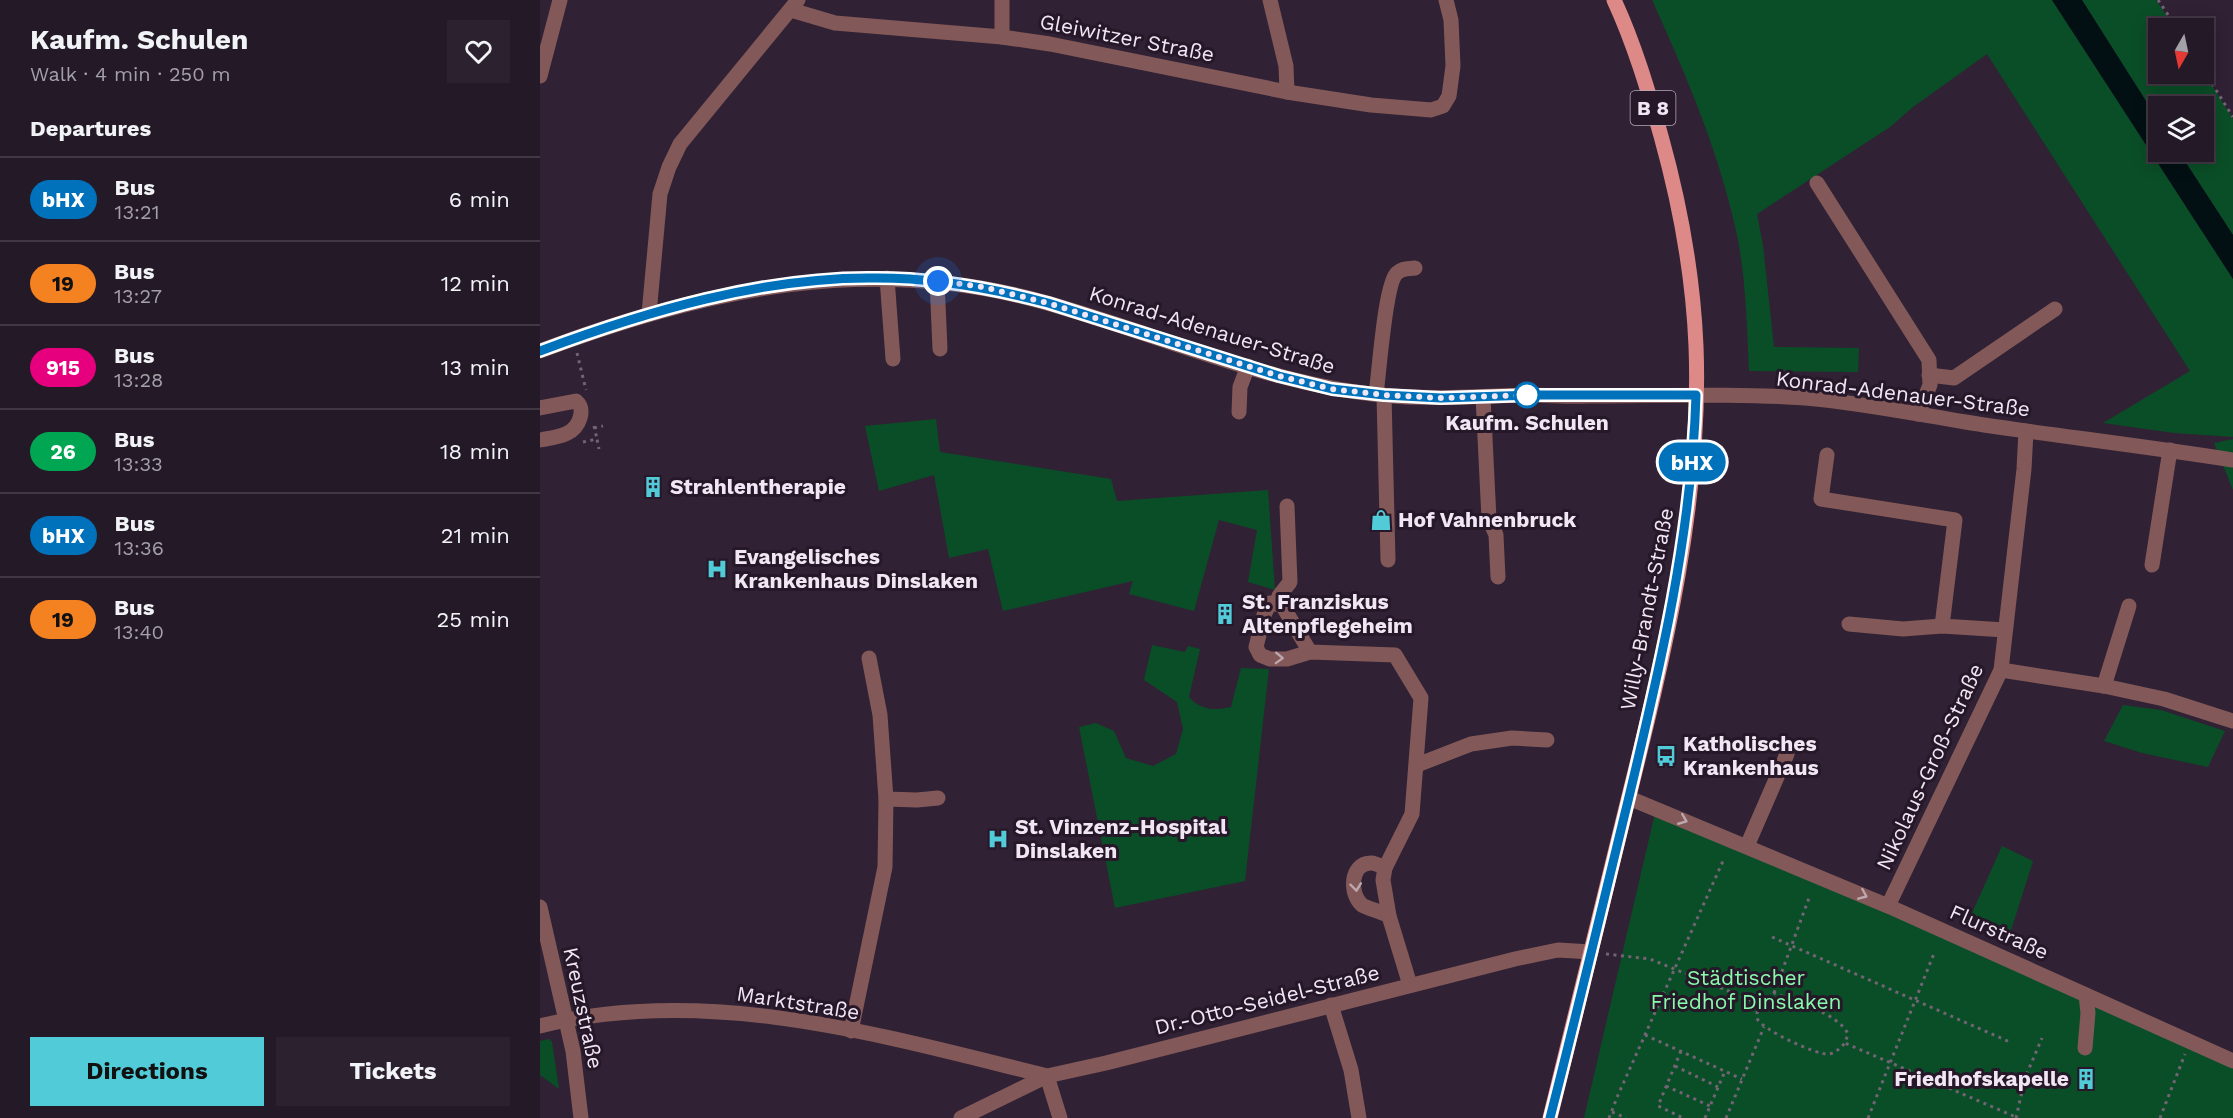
<!DOCTYPE html>
<meta charset="utf-8">
<style>
body{margin:0;font-family:"Work Sans",sans-serif;background:#2c222f;color:#f1f3f6;height:100vh;display:flex;flex-direction:column;font-size:22px;white-space:nowrap}
*{box-sizing:border-box;margin:0}
p{font-size:20px;color:#a3a0a7}
.icon{flex:none;width:33px;height:33px;fill:none;stroke:currentColor;stroke-width:2;stroke-linecap:round;stroke-linejoin:round}
.map{position:relative;flex:1;overflow:hidden}
.details{display:flex;flex-direction:column;background:#241927;width:540px}
.details>*{flex:none}
.badge{padding:0 12px;border-radius:20px;font-size:21px;line-height:39px}
.needle{width:39px;rotate:189deg}
.fabs{position:absolute;left:1608px;top:18px;display:grid;gap:12px}
.fabs a{display:grid;place-items:center;width:66px;height:66px;border-radius:0px;background:#241927;box-shadow:0 3px 15px #0003,0 0 0 2px #413844;font-size:30px}
.you{position:absolute;width:30px;height:30px;margin:-15px;border:4px solid #fff;border-radius:50%;background:#1a73e8;box-shadow:0 0 0 9px #1a73e833}
.map>.badge{position:absolute;translate:-50% -50%;box-shadow:0 0 0 3px #fff}
h2{padding:0 30px;font-size:22px;line-height:54px}
.round{display:grid;place-items:center;flex:none;width:63px;height:63px;border-radius:0px;background:#2c222f}
.overview{display:flex;align-items:center;justify-content:space-between;height:102px;padding:0 30px}
h1{font-size:28px;font-weight:700;line-height:45px}
.cta{display:flex;gap:12px;margin-top:auto;padding:12px 30px}
.cta a{flex:1;height:69px;border-radius:0px;background:#52cbd8;color:#111;font-size:24px;font-weight:700;line-height:69px;text-align:center}
.cta a+a{background:#2c222f;color:#f1f3f6}
ul{padding:0;list-style:none}
li{display:flex;align-items:center;gap:18px;height:84px;padding:0 30px;border-top:2px solid #413844}
li div{flex:1}
li b{display:block;font-size:22px}
li em{font-style:normal}
li .badge{min-width:66px;font-weight:700;text-align:center}
main{display:flex;flex:1;min-height:0}
.map>svg:first-child{display:block}
.green{fill:#0a4e27}
.water{fill:#021013}
.lines{fill:none;stroke-linecap:round;stroke-linejoin:round}
.path{stroke:#726475;stroke-width:3;stroke-dasharray:3 4.5;stroke-linecap:butt}
.minor{stroke:#825958;stroke-width:15}
.major{stroke:#dd8987;stroke-width:15}
.oneway{stroke:#bfa7ae}
.line-casing{stroke:#fff;stroke-width:14}
.line{stroke:#0072bc;stroke-width:9}
.walk{stroke:#f1e7f4;stroke-width:6;stroke-dasharray:0 10.8}
.stop-dot{fill:#fff;stroke:#0072bc;stroke-width:3}
.labels{text-anchor:middle;stroke-width:6;stroke-linejoin:round;paint-order:stroke}
.shield{fill:#261729;stroke:#b4a9b7;stroke-width:1.5}
.shield-label{font-size:20px;font-weight:bold;fill:#f1e7f4}
.street-label{font-size:21px;fill:#f1e7f4;stroke:#261729}
.stop-label{font-size:21px;font-weight:bold;fill:#f1e7f4;stroke:#261729}
.poi-label{font-size:21px;font-weight:bold;fill:#f1e7f4;stroke:#261729;text-anchor:start}
.park-label{font-size:21px;fill:#88faab;stroke:#261729}
</style>
<main>
<section class="details">
<div class="overview"><div><h1>Kaufm. Schulen</h1><p>Walk · 4 min · 250 m</p></div><a class="round"><svg class="icon" aria-label="heart" viewBox="0 0 24 24"><path d="M12 20l-8-8c-3-5 5-10 8-4 3-6 11-1 8 4z"/></svg></a></div>
<h2>Departures</h2>
<ul>
<li><span class="badge" style="background:#0072bc;color:#fff">bHX</span><div><b>Bus</b><p>13:21</p></div><em>6 min</em></li>
<li><span class="badge" style="background:#f58220;color:#111">19</span><div><b>Bus</b><p>13:27</p></div><em>12 min</em></li>
<li><span class="badge" style="background:#e6007e;color:#fff">915</span><div><b>Bus</b><p>13:28</p></div><em>13 min</em></li>
<li><span class="badge" style="background:#00a651;color:#fff">26</span><div><b>Bus</b><p>13:33</p></div><em>18 min</em></li>
<li><span class="badge" style="background:#0072bc;color:#fff">bHX</span><div><b>Bus</b><p>13:36</p></div><em>21 min</em></li>
<li><span class="badge" style="background:#f58220;color:#111">19</span><div><b>Bus</b><p>13:40</p></div><em>25 min</em></li>
</ul>
<div class="cta"><a>Directions</a><a>Tickets</a></div>
</section>
<div class="map">
<svg width="1693" height="1118" viewBox="0 0 1693 1118">
<rect width="100%" height="100%" fill="#302134"/>
<g class="green">
<path d="M1112 0H1512L1693 279V437L1634 433 1563 423 1650 371 1447 54 1373 107 1350 127 1217 214 1223 245 1234 347 1319 348 1318 372 1209 371C1207 327 1206 283 1198 240 1181 157 1147 77 1112 0Z"/>
<polygon points="1542,0 1616,0 1635,28 1618,28 1618,74 1664,73 1693,119 1693,235 1639,152 1664,152 1664,106 1618,106 1618,120"/>
<polygon points="396,419 400,452 571,479 577,501 728,490 735,590 708,582 717,530 679,520 654,611 589,594 593,581 463,611 448,549 409,558 394,475 339,491 325,426"/>
<polygon points="1693,439 1693,490 1674,443"/>
<path d="M612 645 645 652 648 646 660 649 649 697C660 710 675 711 691 707L701 668 729 669 705 881 575 908 539 727 556 723 574 731 586 758 613 766 636 754 643 729 637 702 604 680Z"/>
<polygon points="1583,705 1621,710 1685,731 1668,767 1602,753 1564,741"/>
<polygon points="1115,813 1527,988 1693,1067 1693,1118 1044,1118"/>
<polygon points="1462,846 1493,861 1468,940 1428,922"/>
<polygon points="9,1039 12,1042 19,1089 0,1075 0,1041"/>
</g>
<polygon class="water" points="1512,0 1542,0 1618,120 1618,152 1639,152 1693,235 1693,279"/>
<g class="lines">
<g class="path">
<polyline points="1618,0 1637,28"/>
<polyline points="1664,71 1693,117"/>
<polyline points="37,353 46,390"/>
<polyline points="54,426 57,439"/>
<polyline points="54,428 63,426"/>
<polyline points="43,442 57,439 59,449"/>
<polyline points="1232,937 1472,1043"/>
<path d="M1066 954 1110 959 1220 1004 1234 993C1256 1002 1298 1013 1308 1034L1305 1043 1478 1118"/>
<polyline points="1234,993 1269,898"/>
<path d="M1220 1004C1218 1009 1216 1014 1217 1018 1220 1029 1278 1056 1289 1054 1296 1053 1300 1048 1305 1043"/>
<polyline points="1105,1035 1202,1079"/>
<polyline points="1141,1051 1118,1106 1143,1118"/>
<polyline points="1135,1066 1178,1087"/>
<polyline points="1126,1086 1170,1106"/>
<polyline points="1072,1112 1086,1118"/>
<polyline points="1069,1118 1078,1095 1183,861"/>
<polyline points="1165,1118 1185,1071"/>
<polyline points="1186,1118 1224,1027"/>
<polyline points="1328,1118 1395,951"/>
<polyline points="1476,1118 1485,1078 1502,1038"/>
<polyline points="1620,1118 1645,1054"/>
</g>
<g class="minor">
<polyline points="462,0 462,37"/>
<polyline points="730,0 746,66 747,92"/>
<polyline points="251,10 295,23 462,37 510,44 747,92 831,105 891,110 903,106 909,96 913,66 911,20 906,0"/>
<polyline points="0,76 20,0"/>
<polyline points="1277,183 1389,360 1390,385 1378,414"/>
<polyline points="347,278 353,359"/>
<polyline points="397,281 400,349"/>
<polyline points="109,314 120,194 129,167 140,144 258,0"/>
<path d="M0 351C168 288 331 253 507 303 618 334 725 383 840 395 889 400 938 396 988 395 1008 395 1028 397 1048 396 1120 396 1193 393 1265 398 1325 403 1385 416 1444 425 1527 437 1610 447 1693 460"/>
<polyline points="1389,375 1414,378 1515,309"/>
<path d="M836 394C839 375 845 283 857 273 862 268 868 269 875 268"/>
<polyline points="844,395 848,560"/>
<polyline points="943,397 949,519 956,535 958,577"/>
<path d="M0 408 36 401C42 406 42 411 40 418 35 436 16 437 0 440"/>
<polyline points="699,412 700,387 708,366"/>
<polyline points="1287,455 1281,499 1415,520 1402,626 1465,630"/>
<polyline points="1612,565 1630,450"/>
<polyline points="738,604 739,596 750,582 747,506"/>
<polyline points="1309,624 1363,629 1402,626"/>
<polyline points="770,652 742,605 730,603 724,615 716,647 720,655 730,659 747,659 770,652 855,655 881,698 872,814 845,868 843,880 849,916 870,985"/>
<polyline points="1461,670 1564,686 1624,699 1693,721"/>
<polyline points="1564,686 1589,606"/>
<polyline points="877,765 931,744 972,738 1007,740"/>
<polyline points="1089,798 1348,906 1693,1061"/>
<polyline points="346,799 377,800 398,798"/>
<polyline points="1207,846 1247,754"/>
<path d="M845 868C841 866 835 863 831 863 810 863 809 894 822 905 826 908 843 912 849 916"/>
<polyline points="1348,906 1461,670 1484,469 1486,431"/>
<polyline points="0,907 33,1051 41,1118"/>
<polyline points="791,1005 811,1070 819,1118"/>
<path d="M0 1026C168 984 344 1036 507 1076L520 1118"/>
<polyline points="311,1031 345,867 346,799 340,715 329,658"/>
<polyline points="1545,1048 1548,1013 1546,995"/>
<polyline points="421,1118 507,1076 566,1063 975,959 1018,950 1051,952"/>
</g>
<path class="major" d="M1010 1118C1036 1012 1062 906 1088 800 1125 652 1162 499 1156 346 1153 275 1140 204 1121 136 1108 90 1094 43 1074 0"/>
</g>
<defs><path id="oneway-chevron" d="M-2-3.5L2.5 0L-2 3.5" fill="none" stroke-width="1.6" stroke-linecap="round" stroke-linejoin="round" transform="scale(1.5)"/></defs>
<g class="oneway">
<use href="#oneway-chevron" transform="translate(739 658) rotate(2)"/>
<use href="#oneway-chevron" transform="translate(1143 820) rotate(22)"/>
<use href="#oneway-chevron" transform="translate(816 887) rotate(83)"/>
<use href="#oneway-chevron" transform="translate(1323 895) rotate(23)"/>
</g>
<g class="lines">
<defs>
<path id="line" d="M0 351C104 312 225 276 337 278 396 278 452 288 508 303L739 376 792 389 844 395 901 398 990 395H1156C1152 533 1120 668 1088 801 1062 907 1037 1013 1010 1118"/>
</defs>
<use href="#line" class="line-casing"/>
<use href="#line" class="line"/>
<polyline class="walk" points="398,281 443,287 508,303 739,376 792,389 844,395 901,398 990,395 987,395"/>
</g>
<defs>
<symbol id="building-bare" viewBox="-9 -9 18 18"><path d="M-4-6H4V6H1V3H-1V6H-4ZM-2.5-4.3h1.7v1.8h-1.7ZM.8-4.3h1.7v1.8H.8ZM-2.5-1h1.7V.8h-1.7ZM.8-1h1.7V.8H.8Z" fill="#52cbd8" stroke="#261729" stroke-width="2.5" paint-order="stroke"/></symbol>
<symbol id="shop-bare" viewBox="-9 -9 18 18"><path d="M-5-2.5h2.3a2.7 3.5 0 0 1 5.4 0H5L5.5 6h-11ZM-1.5-2.5h3a1.5 2.3 0 0 0-3 0Z" fill="#52cbd8" stroke="#261729" stroke-width="2.5" paint-order="stroke"/></symbol>
<symbol id="hospital-bare" viewBox="-9 -9 18 18"><path d="M-5-5h3v3.5h4V-5h3V5h-3V1.5h-4V5h-3Z" fill="#52cbd8" stroke="#261729" stroke-width="2.5" paint-order="stroke"/></symbol>
<symbol id="bus-bare" viewBox="-9 -9 18 18"><path d="M-5-6H5V4H4V6H2V4H-2V6H-4V4H-5ZM-3.5-4V0h7V-4ZM-3.5 1.2v1.5H-2V1.2ZM2 1.2v1.5H3.5V1.2Z" fill="#52cbd8" stroke="#261729" stroke-width="2.5" paint-order="stroke"/></symbol>
</defs>
<g fill-rule="evenodd">
<use href="#building-bare" x="98" y="472" width="30" height="30"/>
<use href="#shop-bare" x="826" y="505" width="30" height="30"/>
<use href="#hospital-bare" x="162" y="554" width="30" height="30"/>
<use href="#building-bare" x="670" y="599" width="30" height="30"/>
<use href="#bus-bare" x="1111" y="741" width="30" height="30"/>
<use href="#hospital-bare" x="443" y="824" width="30" height="30"/>
<use href="#building-bare" x="1531" y="1064" width="30" height="30"/>
</g>
<circle class="stop-dot" cx="987" cy="395" r="12"/>
<g class="labels">
<rect class="shield" x="1090.5" y="91" width="45" height="34" rx="4.5"/>
<g class="shield-label">
<text x="1113" y="115">B 8</text>
</g>
<g class="street-label">
<text transform="translate(587 38) rotate(11)" y="7">Gleiwitzer Straße</text>
<text transform="translate(672 330) rotate(17)" y="7">Konrad-Adenauer-Straße</text>
<text transform="translate(1363 394) rotate(7)" y="7">Konrad-Adenauer-Straße</text>
<text transform="translate(1107 609) rotate(-79)" y="7">Willy-Brandt-Straße</text>
<text transform="translate(1390 767) rotate(-65)" y="7">Nikolaus-Groß-Straße</text>
<text transform="translate(1459 932) rotate(24)" y="7">Flurstraße</text>
<text transform="translate(727 1000) rotate(-14)" y="7">Dr.-Otto-Seidel-Straße</text>
<text transform="translate(258 1003) rotate(9)" y="7">Marktstraße</text>
<text transform="translate(43 1008) rotate(78)" y="7">Kreuzstraße</text>
</g>
<g class="stop-label">
<text x="987" y="430">Kaufm. Schulen</text>
</g>
<g class="poi-label">
<text x="130" y="494">Strahlentherapie</text>
<text x="858" y="527">Hof Vahnenbruck</text>
<text x="194" y="564">Evangelisches<tspan x="194" dy="24">Krankenhaus Dinslaken</tspan></text>
<text x="702" y="609">St. Franziskus<tspan x="702" dy="24">Altenpflegeheim</tspan></text>
<text x="1143" y="751">Katholisches<tspan x="1143" dy="24">Krankenhaus</tspan></text>
<text x="475" y="834">St. Vinzenz-Hospital<tspan x="475" dy="24">Dinslaken</tspan></text>
<text x="1529" y="1086" text-anchor="end">Friedhofskapelle</text>
</g>
<g class="park-label">
<text x="1206" y="985">Städtischer<tspan x="1206" dy="24">Friedhof Dinslaken</tspan></text>
</g>
</g>
</svg>
<div class="fabs">
<a><svg class="needle" viewBox="-14 -14 28 28"><path d="M0-13l5 13h-10z" fill="#e53935"/><path d="M0 13l5-13h-10z" fill="#a3a0a7"/></svg></a>
<a><svg class="icon" aria-label="layers" viewBox="0 0 24 24"><path d="M12 4l9 5-9 5-9-5zM3 14l9 5 9-5"/></svg></a>
</div>
<div class="you" style="left:398px;top:281px"></div>
<b class="badge" style="left:1152px;top:462px;background:#0072bc;color:#fff">bHX</b>
</div>
</main>
